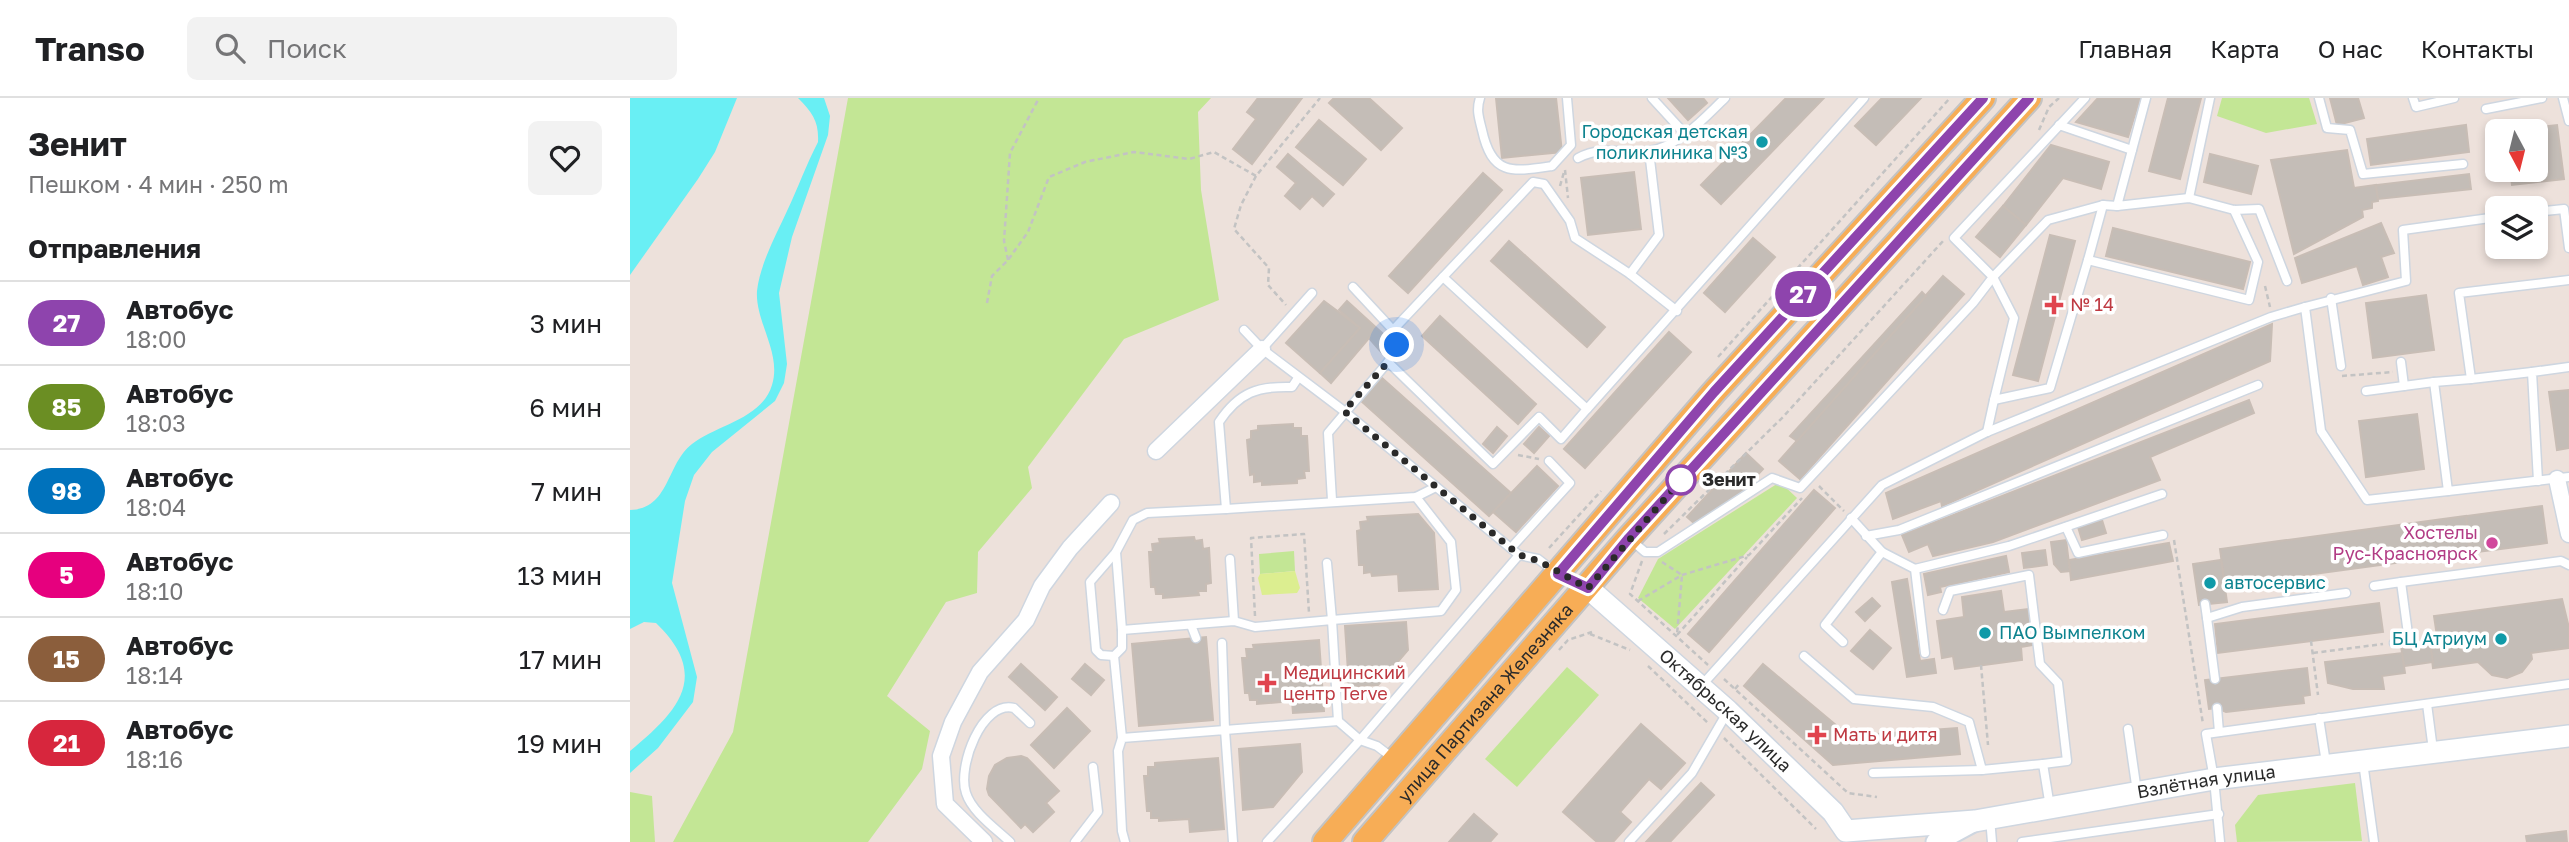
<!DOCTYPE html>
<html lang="ru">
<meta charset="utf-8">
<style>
body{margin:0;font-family:"Golos Text",sans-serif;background:#f2f2f2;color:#202124;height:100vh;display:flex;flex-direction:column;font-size:26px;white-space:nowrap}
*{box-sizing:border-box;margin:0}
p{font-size:23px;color:#757577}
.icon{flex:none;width:38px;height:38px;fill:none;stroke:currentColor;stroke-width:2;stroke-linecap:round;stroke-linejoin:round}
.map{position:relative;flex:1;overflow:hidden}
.sheet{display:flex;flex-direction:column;background:#fff;width:630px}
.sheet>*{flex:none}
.badge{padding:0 14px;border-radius:23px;font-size:24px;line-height:46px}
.needle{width:46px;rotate:173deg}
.tools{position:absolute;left:1855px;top:21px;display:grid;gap:14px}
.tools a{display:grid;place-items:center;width:63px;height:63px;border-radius:10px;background:#fff;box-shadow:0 4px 10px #0003;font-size:35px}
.you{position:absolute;width:35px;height:35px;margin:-18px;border:5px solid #fff;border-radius:50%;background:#1a73e8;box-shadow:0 0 0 10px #1a73e833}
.map>.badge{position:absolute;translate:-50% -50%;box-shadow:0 0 0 4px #fff}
h2{padding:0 28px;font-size:26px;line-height:63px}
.round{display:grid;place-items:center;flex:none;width:74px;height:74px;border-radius:10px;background:#f2f2f2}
.head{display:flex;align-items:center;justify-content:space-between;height:119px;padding:0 28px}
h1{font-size:33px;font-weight:700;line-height:52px}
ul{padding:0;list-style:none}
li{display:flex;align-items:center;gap:21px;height:84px;padding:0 28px;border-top:2px solid #e0e0e0}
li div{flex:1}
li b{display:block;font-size:26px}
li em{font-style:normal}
li .badge{min-width:77px;font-weight:700;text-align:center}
header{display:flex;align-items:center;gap:42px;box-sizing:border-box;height:98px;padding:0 35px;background:#fff;border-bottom:2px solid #e0e0e0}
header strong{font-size:33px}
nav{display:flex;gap:38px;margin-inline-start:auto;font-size:24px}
.search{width:490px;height:63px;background:#f2f2f2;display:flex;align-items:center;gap:18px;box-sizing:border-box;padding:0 24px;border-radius:10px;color:#757577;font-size:26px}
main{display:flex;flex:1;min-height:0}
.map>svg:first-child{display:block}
.green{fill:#c3e695}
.pitch{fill:#dcee90}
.water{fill:#69eff4}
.building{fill:#c4bdb7;stroke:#c8bdb5;stroke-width:2}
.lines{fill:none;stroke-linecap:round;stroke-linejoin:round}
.service-casing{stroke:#ced6e0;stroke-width:11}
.minor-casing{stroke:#ced6e0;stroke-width:19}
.tertiary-casing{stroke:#ced6e0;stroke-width:23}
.secondary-casing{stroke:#ced6e0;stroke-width:24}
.primary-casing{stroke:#c3c3c3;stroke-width:28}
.path{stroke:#c3c3c3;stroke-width:2.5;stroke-dasharray:5 3.5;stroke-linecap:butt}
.service{stroke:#fff;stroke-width:8}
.minor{stroke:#fff;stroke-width:16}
.tertiary{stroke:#fff;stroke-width:19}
.secondary{stroke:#fff;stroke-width:21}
.primary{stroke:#f7ad56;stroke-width:24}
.line-casing{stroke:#fff;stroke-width:16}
.line{stroke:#8e44ad;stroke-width:10}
.walk{stroke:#2a2a2a;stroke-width:7;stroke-dasharray:0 12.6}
.culture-dot{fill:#0f9aa8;stroke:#fff;stroke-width:2.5}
.health-dot{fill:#e0444e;stroke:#fff;stroke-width:2.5}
.stop-dot{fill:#fff;stroke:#8e44ad;stroke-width:3.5}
.hotel-dot{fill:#d1479c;stroke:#fff;stroke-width:2.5}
.labels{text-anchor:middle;stroke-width:7;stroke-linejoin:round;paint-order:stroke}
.culture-label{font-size:18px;fill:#0d838f;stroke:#fff;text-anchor:end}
.health-label{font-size:18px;fill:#be3a42;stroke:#fff;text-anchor:start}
.stop-label{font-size:18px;font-weight:bold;fill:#2a2a2a;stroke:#fff;text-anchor:start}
.hotel-label{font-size:18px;fill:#b23c85;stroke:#fff;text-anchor:end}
.street-label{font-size:18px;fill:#2a2a2a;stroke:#fff}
</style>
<header>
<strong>Transo</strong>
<div class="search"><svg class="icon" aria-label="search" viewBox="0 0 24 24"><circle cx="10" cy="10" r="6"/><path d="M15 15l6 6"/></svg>Поиск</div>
<nav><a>Главная</a><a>Карта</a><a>О нас</a><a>Контакты</a></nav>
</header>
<main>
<section class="sheet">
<div class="head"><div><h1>Зенит</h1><p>Пешком · 4 мин · 250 m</p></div><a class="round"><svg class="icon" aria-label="heart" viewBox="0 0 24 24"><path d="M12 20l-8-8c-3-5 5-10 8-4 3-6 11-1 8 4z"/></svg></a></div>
<h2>Отправления</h2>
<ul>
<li><span class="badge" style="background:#8e44ad;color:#fff">27</span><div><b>Автобус</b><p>18:00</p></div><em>3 мин</em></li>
<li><span class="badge" style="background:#6b8e23;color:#fff">85</span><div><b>Автобус</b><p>18:03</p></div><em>6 мин</em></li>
<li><span class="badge" style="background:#0072bc;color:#fff">98</span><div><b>Автобус</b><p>18:04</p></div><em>7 мин</em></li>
<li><span class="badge" style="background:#e6007e;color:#fff">5</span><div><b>Автобус</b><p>18:10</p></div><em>13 мин</em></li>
<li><span class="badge" style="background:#8b5e3c;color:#fff">15</span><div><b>Автобус</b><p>18:14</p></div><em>17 мин</em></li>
<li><span class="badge" style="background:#d7263d;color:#fff">21</span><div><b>Автобус</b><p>18:16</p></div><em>19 мин</em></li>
</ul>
</section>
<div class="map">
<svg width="1939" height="744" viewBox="0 0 1939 744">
<rect width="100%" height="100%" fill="#ede1db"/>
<g class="green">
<polygon points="218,0 581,0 568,14 571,92 589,202 494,241 398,369 402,390 348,454 347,495 316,504 257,598 300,633 292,671 238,744 43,744 103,634"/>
<polygon points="1592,0 1679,0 1687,26 1636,35 1587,18"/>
<polygon points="1150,384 1167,400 1045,531 1008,500 1028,461"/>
<polygon points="664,453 665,473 630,476 629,456"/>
<polygon points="937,569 969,597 887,689 855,661"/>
<polygon points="1725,685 1732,743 1607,744 1605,727 1628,697"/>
<polygon points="0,694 22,698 25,744 0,744"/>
</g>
<polygon class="pitch" points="665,473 670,490 667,495 632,497 628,480 630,476"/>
<g class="water">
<polygon points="0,0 107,0 85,54 68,81 0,177"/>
<path d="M168 0H194L200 18 198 37 162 139 149 195 157 266 154 285 145 303 82 354 64 377 55 403 42 485 67 579 63 604 28 650 0 675V653C47 614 82 579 26 525L14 524 0 531V412C40 411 36 366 62 346 86 327 132 321 142 287 152 255 125 224 127 193 130 166 146 137 157 113 168 90 176 67 188 44 189 24 183 15 168 0Z"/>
</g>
<g class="building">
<polygon points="628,0 672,0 622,66 603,51 626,21 617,14"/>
<polygon points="704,0 739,0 772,30 751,52 699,5"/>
<polygon points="866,0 926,0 932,54 872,60"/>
<polygon points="1038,0 1073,0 1077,5 1058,22"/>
<polygon points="1156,0 1193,1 1091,106 1071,87"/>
<polygon points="1252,0 1291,0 1246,47 1225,28"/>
<polygon points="1468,0 1510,0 1498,39 1446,24"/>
<polygon points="1538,0 1571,0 1550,81 1519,73"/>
<polygon points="1700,0 1728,0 1734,20 1707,27"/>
<polygon points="689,22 736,61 713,87 666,49"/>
<polygon points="1836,27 1839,54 1741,67 1737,41"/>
<polygon points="1927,27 1934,81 1882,87 1880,72 1906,72 1906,33 1876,33"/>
<polygon points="1421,47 1479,64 1471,91 1433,80 1396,127 1373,108"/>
<polygon points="1717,52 1724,90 1746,87 1748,103 1742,104 1742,110 1732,112 1733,119 1664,156 1641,62"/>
<polygon points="658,56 704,96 693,108 682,98 670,111 655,98 666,85 647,69"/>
<polygon points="1580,56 1628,68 1621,96 1574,84"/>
<polygon points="1004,74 1011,131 958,137 951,80"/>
<polygon points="853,75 872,92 778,195 759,178"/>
<polygon points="1839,76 1841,91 1748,101 1746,87"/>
<polygon points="1373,108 1396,127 1370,159 1346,139"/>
<polygon points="1751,125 1764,155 1751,159 1758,179 1733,187 1727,168 1672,185 1665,160"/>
<polygon points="1483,130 1620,164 1613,191 1476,158"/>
<polygon points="1420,137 1445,143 1408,283 1383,277"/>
<polygon points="1123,140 1145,159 1095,214 1074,195"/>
<polygon points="879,143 975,229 957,249 861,163"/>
<polygon points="1313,178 1334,196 1170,381 1149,363"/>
<polygon points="1292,194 1296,198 1167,343 1160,338"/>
<polygon points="1796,197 1804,252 1743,260 1736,205"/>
<polygon points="694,203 730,230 690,275 656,245"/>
<polygon points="717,203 762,244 752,255 739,240 701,285 690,275 730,230 709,212"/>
<polygon points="810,218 906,306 888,326 792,238"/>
<polygon points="1642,226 1640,263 1312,408 1311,403 1263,421 1256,395"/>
<polygon points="1039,234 1061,254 955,370 934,351"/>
<polygon points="752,280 881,395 859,418 730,302"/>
<polygon points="1939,292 1939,350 1927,352 1919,294"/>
<polygon points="1619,302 1624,315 1520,359 1530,382 1363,444 1303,458 1298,446 1279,454 1272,437"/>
<polygon points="1787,316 1794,371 1736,379 1729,323"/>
<polygon points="663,326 663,330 671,330 671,338 677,338 679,373 674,373 675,380 667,381 667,385 632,387 632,383 624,384 624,376 620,377 617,342 621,341 621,333 628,332 628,328"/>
<polygon points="867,329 877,338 863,355 853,346"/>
<polygon points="909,329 919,338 904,355 894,346"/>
<polygon points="1116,355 1133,371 1110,396 1065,426 1057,419"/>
<polygon points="907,368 928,388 886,434 863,414"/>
<polygon points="1184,392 1205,410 1079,554 1058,536"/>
<polygon points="1912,408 1917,445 1840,455 1836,418"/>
<polygon points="788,416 804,435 808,491 769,493 768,476 742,478 741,474 734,475 734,467 729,467 727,433 731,432 730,424 738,423 737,419"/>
<polygon points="1836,418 1840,455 1595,488 1590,451"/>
<polygon points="1472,422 1476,435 1452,442 1448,429"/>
<polygon points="564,439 565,443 572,442 573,451 579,450 581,485 576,486 576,493 568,493 569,497 533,500 533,496 526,496 525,489 521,489 519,454 523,454 522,446 530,445 529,441"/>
<polygon points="1436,442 1440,473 1431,474 1424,466 1421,444"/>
<polygon points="1539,445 1543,463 1441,482 1439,462"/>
<polygon points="1415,452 1417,467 1394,470 1392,455"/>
<polygon points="1376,458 1379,474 1310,489 1311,494 1298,497 1294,476"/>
<polygon points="1591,462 1597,504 1569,507 1563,466"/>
<polygon points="1277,481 1290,563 1304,561 1306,575 1277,579 1262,484"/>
<polygon points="1371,493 1374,514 1398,511 1403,547 1391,549 1392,562 1325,571 1323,558 1312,560 1307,523 1334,519 1332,499"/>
<polygon points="1242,500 1250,508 1235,523 1226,514"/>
<polygon points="1932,501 1939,530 1939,550 1901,555 1902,561 1892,574 1877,580 1862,577 1848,564 1803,570 1800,544 1807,538 1804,518"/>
<polygon points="1749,505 1753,534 1588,555 1585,526"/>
<polygon points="776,524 778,552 748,587 719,589 715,528"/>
<polygon points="1240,532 1261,550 1243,571 1221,553"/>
<polygon points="576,539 583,622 509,628 502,546"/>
<polygon points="689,542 694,613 663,615 662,603 627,606 627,602 620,602 619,595 615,595 612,560 617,560 616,551 624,551 623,547"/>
<polygon points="1800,544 1803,564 1774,568 1771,548"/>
<polygon points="1772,555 1775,575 1752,578 1754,591 1723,591 1698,585 1695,564"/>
<polygon points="391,566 427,599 415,612 379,579"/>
<polygon points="455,566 474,582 461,597 442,581"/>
<polygon points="1133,566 1219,638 1327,630 1330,656 1203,667 1114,588"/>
<polygon points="1677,570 1680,597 1673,598 1674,605 1596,614 1587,610 1579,611 1575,582"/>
<polygon points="437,610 460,633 424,670 401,647"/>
<polygon points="1011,626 1055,665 1031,691 1019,681 990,714 1001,724 983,744 967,744 933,714"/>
<polygon points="670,646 672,674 643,709 613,712 609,651"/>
<polygon points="391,658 397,660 429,693 416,705 424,714 403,734 395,726 391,730 359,697 357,691 359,678 365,667 377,660"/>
<polygon points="588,660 594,731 560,734 559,721 529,723 529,720 521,720 521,713 517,713 514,678 518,678 518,669 525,669 525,665"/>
<polygon points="1071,685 1084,697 1040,744 1016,744"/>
<polygon points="844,716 867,736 860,744 819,744"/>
<polygon points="1936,733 1937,744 1897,744 1896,738"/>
</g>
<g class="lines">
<defs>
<g id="service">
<path d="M850 0C846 12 849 20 852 32 862 78 882 74 922 68L941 47 937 0"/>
<polyline points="1022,0 1056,37"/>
<polyline points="1516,0 1487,108 1559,100 1604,112 1629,111 1657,183"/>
<polyline points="1689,0 1697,30 1720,32 1733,76 1833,66"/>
<polyline points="1783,0 1786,9 1824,0"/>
<polyline points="1933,0 1939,23"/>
<polyline points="1856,11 1912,0"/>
<polyline points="1429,27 1502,52"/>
<path d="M948 60C974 46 995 57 1019 53 1050 48 1074 20 1095 0"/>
<polyline points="1559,100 1580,0"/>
<polyline points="1473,107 1418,122 1363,179 1384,220 1364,302 1420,290 1458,162 1619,202 1628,164 1604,112"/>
<polyline points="1906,114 1934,111 1939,150"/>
<polyline points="1458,162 1473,107 1487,108"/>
<polyline points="1000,176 1047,213"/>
<polyline points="813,179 903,84 914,86 940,123 945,140 1000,176 1029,137 1019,53"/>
<polyline points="1939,182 1829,195 1841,281 1804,284 1818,393 1939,379"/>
<polyline points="723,189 763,232"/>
<polyline points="1701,200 1711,268"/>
<polyline points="1675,209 1776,183 1773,132 1867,119"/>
<polyline points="614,232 632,251 714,313 889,457 908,461 925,474"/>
<polyline points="632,251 682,195"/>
<polyline points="758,264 863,366 909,319 931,341 957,311"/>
<polyline points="1771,264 1774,288"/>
<path d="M668 280 662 289C628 288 609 294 589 324L596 411 786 399 806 389"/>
<polyline points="1841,281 1902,274"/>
<polyline points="1736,293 1804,284"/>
<polyline points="1357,334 1364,302"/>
<polyline points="1908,383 1902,274 1939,269"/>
<polyline points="702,402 698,335 758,264 767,247 763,232 813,179 957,311 1234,0"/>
<polyline points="1221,420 1252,454 1285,471 1295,555"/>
<polyline points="1436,429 1448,455 1533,437"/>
<polyline points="1236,438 1269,432 1628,287"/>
<polyline points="1001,442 1015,454 1028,454 1142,380 1170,390 1343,205 1363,179 1324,140 1455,0"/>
<polyline points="881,450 940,385 919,363"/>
<polyline points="600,461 604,523"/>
<polyline points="697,465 702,522 811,513 826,492 821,444 786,399"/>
<polyline points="1285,471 1379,448 1532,396"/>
<polyline points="1771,484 1931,463 1939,467"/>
<polyline points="1744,488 1771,484 1778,536 1764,545"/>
<polyline points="1575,506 1577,520"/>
<polyline points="1313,512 1320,493 1399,477 1410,566 1428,585 1437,663 1413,666"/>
<polyline points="561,527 566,540"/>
<polyline points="492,532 486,454 503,422 517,415 596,411"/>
<polyline points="1213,544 1195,527 1252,454"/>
<polyline points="592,545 595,632 708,623"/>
<polyline points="484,558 471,557 466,552 460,484 486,454"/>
<polyline points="1174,558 1224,601 1303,609 1339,624 1352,672 1413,666 1420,709"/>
<polyline points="1585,581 1577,520 1612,509 1716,495"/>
<polyline points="1072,587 1252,387 1357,334 1641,219 1675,209 1691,333 1737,402 1818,393"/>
<polyline points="1797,606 1803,652"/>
<polyline points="1587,610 1589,634"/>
<polyline points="1689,620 1696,665"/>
<polyline points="1498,631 1507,694"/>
<polyline points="492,640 484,558 492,550 492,532 604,523 625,529 702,522 708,623 730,642 889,457"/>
<polyline points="1733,664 1744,744"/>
<polyline points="1243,675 1352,672"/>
<polyline points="1360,720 1362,744"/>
<path d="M380 744C365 730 342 714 336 695 327 669 352 602 384 610L400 625"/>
<polyline points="445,744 468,714 463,669"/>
<polyline points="495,744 492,733 488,653 492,640 595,632 603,744"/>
<polyline points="637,744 730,642 747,648 764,661"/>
<polyline points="999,744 1062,675 1098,613"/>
<polyline points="1392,744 1589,716"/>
<polyline points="1590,744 1584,681 1576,636 1939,586"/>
</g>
<g id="minor">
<polyline points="526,353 632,251"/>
<polyline points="1927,381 1939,436"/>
<polyline points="354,744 315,706 311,658 323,624 350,574 396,522 412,488 440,450 481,405"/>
</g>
<polyline id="tertiary" points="1306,744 1345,723"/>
<g id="secondary">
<path id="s1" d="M958 490 1098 613 1203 714 1216 733 1345 723 1584 681 1939 638"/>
</g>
<g id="primary">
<polyline points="695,744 1084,294 1353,0"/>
<path id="s2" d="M735 744 999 440 1399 0"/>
</g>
</defs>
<use href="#service" class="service-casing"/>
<use href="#minor" class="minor-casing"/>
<use href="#tertiary" class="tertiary-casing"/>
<use href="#secondary" class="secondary-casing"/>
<use href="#primary" class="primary-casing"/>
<g class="path">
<polyline points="1409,32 1419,9 1429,0"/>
<polyline points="935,72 938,100"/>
<polyline points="626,78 611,107 604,131 639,170 638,187 656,207"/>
<polyline points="930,88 934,74"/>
<polyline points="378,162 374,143 380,55 409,0"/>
<polyline points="1635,188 1640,209"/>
<polyline points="357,205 362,178 378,162 398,134 419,79 455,64 504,54 559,61 584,54 626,78 690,0"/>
<polyline points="1088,259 1320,0"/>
<polyline points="1712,278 1763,274"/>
<polyline points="888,357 909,361"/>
<polyline points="1189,388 1214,413"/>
<polyline points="1034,436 1153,319 1314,142"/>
<polyline points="1544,442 1573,626"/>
<polyline points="919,450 971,393"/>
<polyline points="1012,463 1000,496 1078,567"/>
<polyline points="1032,464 1052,477 1047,537"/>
<polyline points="1008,503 1052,477 1119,457 1172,400"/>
<polyline points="625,518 621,440 674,436 679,515"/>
<polyline points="960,536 1000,552"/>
<polyline points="1047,537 1117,459"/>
<polyline points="1681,543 1688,597"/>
<polyline points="929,552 938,542 962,534"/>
<polyline points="1683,555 1753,546"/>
<polyline points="1351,567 1358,647"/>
<polyline points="1018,568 1079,626"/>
<polyline points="1094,581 1218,695 1247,699"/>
<polyline points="1105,591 1110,585"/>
<polyline points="1094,640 1186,731"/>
</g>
<use href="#service" class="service"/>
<use href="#minor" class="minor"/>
<use href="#tertiary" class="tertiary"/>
<use href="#secondary" class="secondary"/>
<use href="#primary" class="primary"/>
</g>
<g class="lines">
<defs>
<polyline id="line" points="1353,0 1084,294 928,476 958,490 999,440 1399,0"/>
</defs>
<use href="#line" class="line-casing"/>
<use href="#line" class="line"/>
<path class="walk" d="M767 247 758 264 714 313 889 457C914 462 935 479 958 490L1051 382"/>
</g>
<g class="culture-dot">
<circle cx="1132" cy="44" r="7"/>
<circle cx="1580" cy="485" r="7"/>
<circle cx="1355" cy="535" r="7"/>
<circle cx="1871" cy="541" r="7"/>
</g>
<g class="health-dot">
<path d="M1420.5 196.5h7v7h7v7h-7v7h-7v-7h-7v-7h7z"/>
<path d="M633.5 574.5h7v7h7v7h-7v7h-7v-7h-7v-7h7z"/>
<path d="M1183.5 626.5h7v7h7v7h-7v7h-7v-7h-7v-7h7z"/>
</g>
<circle class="stop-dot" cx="1051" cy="382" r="14"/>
<circle class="hotel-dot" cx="1862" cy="445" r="7"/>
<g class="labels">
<g class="culture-label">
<text x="1118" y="40">Городская детская<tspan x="1118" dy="21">поликлиника №3</tspan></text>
<text x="1594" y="491" text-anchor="start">автосервис</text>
<text x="1369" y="541" text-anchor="start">ПАО Вымпелком</text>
<text x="1857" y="547">БЦ Атриум</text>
</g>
<g class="health-label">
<text x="1440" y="213">№ 14</text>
<text x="653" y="581">Медицинский<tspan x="653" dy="21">центр Terve</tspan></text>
<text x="1203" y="643">Мать и дитя</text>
</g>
<g class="stop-label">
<text x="1072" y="388">Зенит</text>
</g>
<g class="hotel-label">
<text x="1848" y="441">Хостелы<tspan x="1848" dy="21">Рус-Красноярск</tspan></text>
</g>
<g class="street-label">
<text dy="6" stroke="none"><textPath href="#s2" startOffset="184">улица Партизана Железняка</textPath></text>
<text dy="6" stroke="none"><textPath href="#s1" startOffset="184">Октябрьская улица</textPath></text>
<text dy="6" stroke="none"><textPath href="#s1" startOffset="719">Взлётная улица</textPath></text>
</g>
</g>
</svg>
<div class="tools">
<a><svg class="needle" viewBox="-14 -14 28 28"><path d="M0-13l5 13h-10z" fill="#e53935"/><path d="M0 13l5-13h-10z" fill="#757577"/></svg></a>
<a><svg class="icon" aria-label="layers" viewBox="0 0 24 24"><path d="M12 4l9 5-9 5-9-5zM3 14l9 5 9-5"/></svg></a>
</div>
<div class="you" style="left:767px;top:247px"></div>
<b class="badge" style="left:1173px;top:196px;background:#8e44ad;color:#fff">27</b>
</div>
</main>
